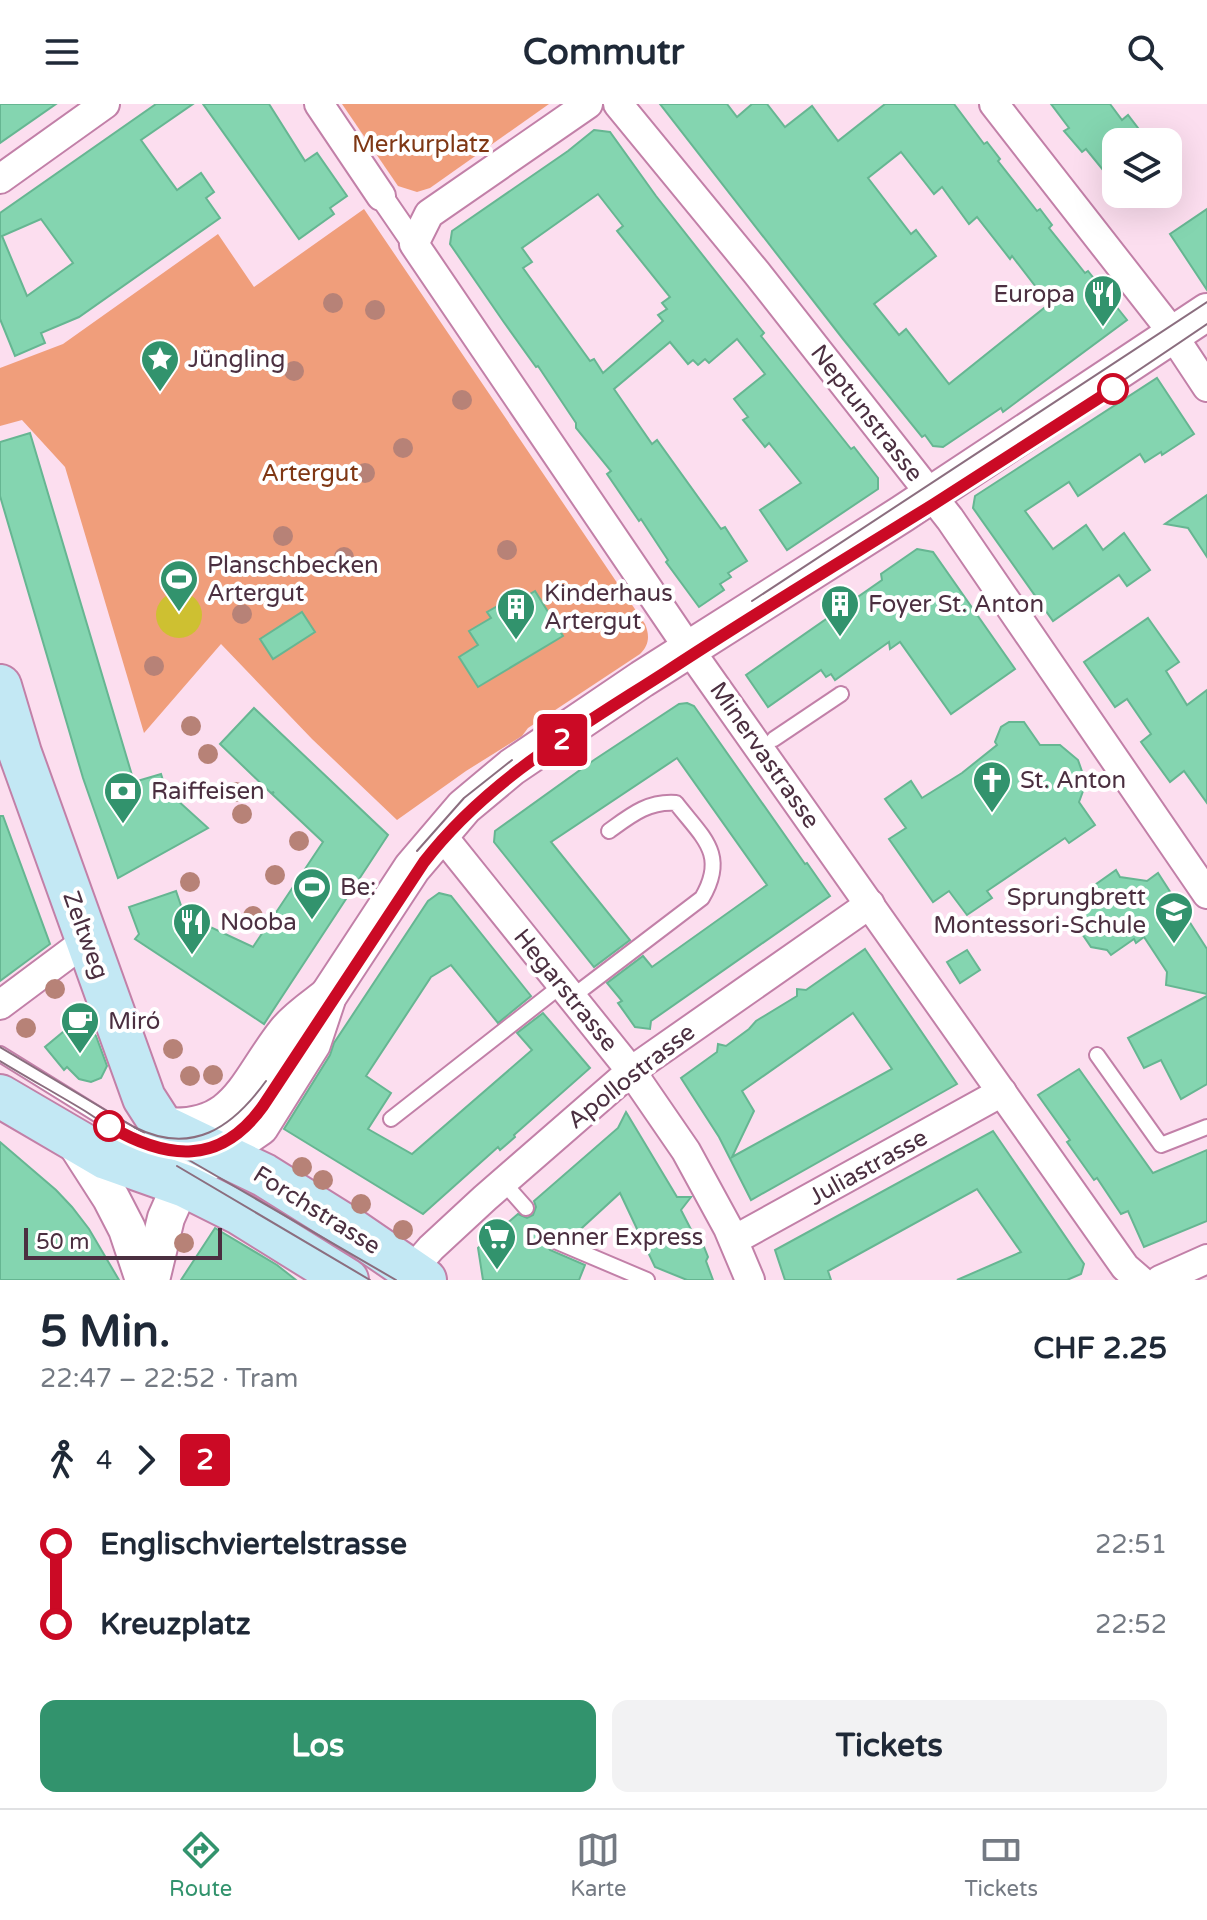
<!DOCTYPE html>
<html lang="de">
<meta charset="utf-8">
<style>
body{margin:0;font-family:"Varela Round",sans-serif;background:#f2f2f3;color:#1f2937;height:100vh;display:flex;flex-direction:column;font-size:30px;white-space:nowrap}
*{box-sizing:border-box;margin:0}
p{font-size:26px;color:#747a83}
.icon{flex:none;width:44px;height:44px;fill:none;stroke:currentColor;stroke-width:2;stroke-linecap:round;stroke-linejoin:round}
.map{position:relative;height:1176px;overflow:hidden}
.details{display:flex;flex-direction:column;background:#fff;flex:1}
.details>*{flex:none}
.badge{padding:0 16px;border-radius:6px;font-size:28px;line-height:52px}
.tools{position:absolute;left:1102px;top:24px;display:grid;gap:16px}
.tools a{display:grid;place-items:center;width:80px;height:80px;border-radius:16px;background:#fff;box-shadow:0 8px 32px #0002;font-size:40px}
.scale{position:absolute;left:24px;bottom:20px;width:198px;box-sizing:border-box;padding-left:8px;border:4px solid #4b2f40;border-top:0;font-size:22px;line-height:28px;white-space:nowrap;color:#4b2f40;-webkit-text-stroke:6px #fff;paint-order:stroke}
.map>.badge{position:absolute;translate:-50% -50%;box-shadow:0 0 0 4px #fff}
.legs{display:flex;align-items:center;gap:12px;height:88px;padding:0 40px;font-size:26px}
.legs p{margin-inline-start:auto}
.head{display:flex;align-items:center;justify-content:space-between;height:136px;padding:0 40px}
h1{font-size:44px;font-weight:700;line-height:60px}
.cta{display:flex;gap:16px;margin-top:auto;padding:16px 40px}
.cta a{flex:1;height:92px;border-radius:16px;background:#32936d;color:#fff;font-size:32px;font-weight:700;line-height:92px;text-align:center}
.cta a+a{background:#f2f2f3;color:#1f2937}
ul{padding:0 40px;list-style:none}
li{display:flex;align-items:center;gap:28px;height:80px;font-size:30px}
li i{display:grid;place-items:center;width:12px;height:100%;margin:0 10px;background:currentColor}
li i::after{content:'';width:20px;height:20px;margin:-10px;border:6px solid;border-radius:50%;background:#fff}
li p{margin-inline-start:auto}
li:first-child i{background:linear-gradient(#0000 50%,currentColor 0)}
li:last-child i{background:linear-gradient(currentColor 50%,#0000 0)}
header{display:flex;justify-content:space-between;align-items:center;height:104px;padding:0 40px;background:#fff;font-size:36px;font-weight:700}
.menu{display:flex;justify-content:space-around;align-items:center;height:112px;border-top:2px solid #e0e1e3;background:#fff;font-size:22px;color:#747a83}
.menu a{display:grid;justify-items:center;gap:4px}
.menu .selected{color:#32936d}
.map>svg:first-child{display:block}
.green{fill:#f09e7b}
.water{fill:#cec031}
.building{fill:#84d5b0;stroke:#66b692;stroke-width:2;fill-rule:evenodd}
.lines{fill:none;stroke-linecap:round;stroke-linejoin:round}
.service-casing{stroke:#c280a8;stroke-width:18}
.pedestrian-casing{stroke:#c280a8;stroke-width:26}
.minor-casing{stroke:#c280a8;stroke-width:32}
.tertiary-casing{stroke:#c280a8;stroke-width:40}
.secondary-casing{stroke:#c280a8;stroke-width:46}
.service{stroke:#fff;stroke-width:14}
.pedestrian{stroke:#fff;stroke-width:22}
.minor{stroke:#fff;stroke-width:28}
.tertiary{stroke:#fff;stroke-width:36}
.secondary{stroke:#c3e8f4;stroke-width:42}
.tram{stroke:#8b6e7f;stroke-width:2}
.tree{fill:#b78277}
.line-1-casing{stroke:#fff;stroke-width:18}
.line-1{stroke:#cb0a25;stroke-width:12}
.stop-1-dot{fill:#fff;stroke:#cb0a25;stroke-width:4}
.labels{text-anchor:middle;stroke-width:8;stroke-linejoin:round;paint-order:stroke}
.park-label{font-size:24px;fill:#7f3714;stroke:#fff}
.poi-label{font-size:24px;fill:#4b2f40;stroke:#fff;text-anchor:start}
.street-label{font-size:24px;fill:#4b2f40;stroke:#fff}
</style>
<header><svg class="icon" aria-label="menu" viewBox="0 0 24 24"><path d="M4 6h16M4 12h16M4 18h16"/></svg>Commutr<svg class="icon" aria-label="search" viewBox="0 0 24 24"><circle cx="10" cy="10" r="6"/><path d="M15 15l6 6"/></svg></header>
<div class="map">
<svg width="1207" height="1176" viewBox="0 0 1207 1176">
<rect width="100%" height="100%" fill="#fcdeef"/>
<g class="green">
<polygon points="342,0 549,0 430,84 417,88 398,82"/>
<path d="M364 105 645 520C650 532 649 541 640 550L528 624 522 632 466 667 397 716 312 635 221 540 144 629 65 363 22 316 0 322V264L63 240 218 130 254 183Z"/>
</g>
<circle class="water" cx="179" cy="511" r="23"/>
<g class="building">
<polygon points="0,0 56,0 0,39"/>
<path d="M156 0H193L141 36 177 86 201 69 214 88 206 94 220 114 79 213 41 229 45 239 15 252 0 215V109ZM41 115 73 159 27 192 2 132Z"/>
<polygon points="203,0 269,0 305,57 317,49 347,92 330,104 334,110 299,135"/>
<path d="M660 0H727L737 13 752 0H767L785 23 812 2 838 37 885 0H954L984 40 987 38 1000 55 998 57 1037 107 1040 105 1052 121 1049 124 1085 169 1088 167 1127 216 1003 308 1001 304 943 343 933 342 925 331 922 333 843 235ZM901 48 934 90 942 83 969 120 977 113 1010 155 1012 152 1049 200 949 280 906 225 899 231 874 200 936 152 916 126 911 130 868 74Z"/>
<polygon points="1051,0 1110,0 1122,16 1128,11 1141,28 1136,33 1140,38 1116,38 1116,82 1086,45 1082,48 1064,27 1069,24"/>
<path d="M594 26 610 28 656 92 764 229 761 232 851 345 854 343 878 374V385L787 446 760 406 801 379 769 339 765 343 743 316 748 313 734 295 765 270 737 235 709 259 705 255 698 261 693 256 688 260 670 238 614 285 652 340 657 336 721 425 725 423 747 457 728 469 731 473 720 480 724 486 699 503 666 458 668 456 641 415 639 417 607 370 611 367 576 324V319L538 262 536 263 503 217 450 140 452 127 568 47ZM598 90 623 122 617 127 670 193 662 199 667 205 658 211 663 217 603 269 594 255 590 257 523 164 532 158 522 144Z"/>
<polygon points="1207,105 1207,186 1170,130"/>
<polygon points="1157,274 1194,330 1162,351 1161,348 1145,358 1140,350 1078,392 1069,378 1025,407 1053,445 1086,421 1103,446 1124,429 1150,466 1127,482 1119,471 1053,517 973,404 975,392"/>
<polygon points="30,329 134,678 161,670 166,686 208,724 118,774 83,674 0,392 0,338"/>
<polygon points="1207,391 1207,453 1188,424 1165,420"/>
<polygon points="917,445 933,448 1015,565 951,610 900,538 890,545 889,538 835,576 831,570 826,573 821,566 768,603 746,571 882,476 881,470"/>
<polygon points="535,487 563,532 478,583 459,553 478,541 469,527 491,514 487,508 510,495 513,500"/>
<polygon points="302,508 315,528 273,555 260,535"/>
<polygon points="1148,514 1179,558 1166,567 1187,601 1207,586 1207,699 1184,667 1170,678 1141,638 1151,630 1127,595 1115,603 1084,558"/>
<polygon points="687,599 694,602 805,760 807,759 830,792 651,917 650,925 635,923 618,899 622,897 607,879 643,852 652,863 767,781 677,654 551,738 630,836 594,863 494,738 495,727 594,656 679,600"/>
<polygon points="254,604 388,731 264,920 135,835 139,830 129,803 176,787 187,819 191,814 253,843 323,738 272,690 274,688 271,689 220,640"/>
<polygon points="1009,618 1024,618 1040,641 1060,641 1078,656 1086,679 1079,698 1095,721 1069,739 1065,734 987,787 992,794 967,811 949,787 933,798 889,735 906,724 885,695 911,677 922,694 962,669 997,641 995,638 1001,623"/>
<polygon points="0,712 3,712 50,840 0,877"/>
<polygon points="1116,766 1120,773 1147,777 1158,769 1207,845 1207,890 1166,881 1167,868 1144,833 1136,839 1134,835 1111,851 1107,846 1091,843 1072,815 1084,806 1075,795"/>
<polygon points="439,789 451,792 531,892 498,919 451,861 431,873 366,972 391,989 368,1025 412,1050 532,946 517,929 543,909 590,964 514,1031 515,1033 500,1046 498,1043 423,1110 284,1025 330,951 334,939 428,797"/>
<path d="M865 845 957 980 751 1096 719 1033 681 974 717 948 718 940 726 942 749 925 756 917 797 892V885L806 886ZM853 909 892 965 732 1053 754 1007 742 987Z"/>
<polygon points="967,846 980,866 960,879 947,858"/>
<polygon points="1207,892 1207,980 1181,995 1161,956 1144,964 1128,934"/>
<polygon points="81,913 96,932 107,962 101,974 91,978 79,975 67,963 64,966 45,943"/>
<polygon points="1079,965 1153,1069 1207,1046 1207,1117 1144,1143 1128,1107 1121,1110 1097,1074 1094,1076 1067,1038 1070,1036 1038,991"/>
<polygon points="626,1008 677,1093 691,1093 681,1106 700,1143 704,1143 708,1153 706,1157 713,1176 687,1176 655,1163 620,1089 572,1133 555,1127 546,1132 545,1139 550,1146 585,1161 579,1176 483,1176 478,1144 518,1110 527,1114 533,1111 536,1103 534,1097 618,1024"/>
<polygon points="993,1027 1084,1160 1081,1170 1067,1176 957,1176 1021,1148 977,1085 828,1167 831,1176 785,1176 775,1146"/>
<polygon points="0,1038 56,1086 72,1103 89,1125 119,1176 0,1176"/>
<polygon points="215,1124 277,1161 296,1176 181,1176"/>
</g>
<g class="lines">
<defs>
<g id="service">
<polyline points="774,635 841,590"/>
<path d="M572 893 702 794C728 750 702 733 676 699 648 697 631 711 609 727"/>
<polyline points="0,950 121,1025 196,1066"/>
<polyline points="1097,951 1161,1041 1207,1023"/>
<polyline points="391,1015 562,881"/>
<polyline points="503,1078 526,1104"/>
<polyline points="555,1137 647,1176"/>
</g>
<polyline id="pedestrian" points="381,92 414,140"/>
<g id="minor">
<polyline points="319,0 381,92"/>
<polyline points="588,0 429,110 414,140 689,545 1125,1163 1140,1176"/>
<polyline points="618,0 756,168 950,415 1207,790"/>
<polyline points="994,0 1162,215 1207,283"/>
<polyline points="0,75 105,0"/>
<polyline points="440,729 631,967 686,1047 728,1124 750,1176"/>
<polyline points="0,901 87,836"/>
<polyline points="734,1136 1002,988"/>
<polyline points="411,1167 431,1144 485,1094 631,967 870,800"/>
<polyline points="1160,1176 1207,1155"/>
</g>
<g id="tertiary">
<path d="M162 1022C238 1029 246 978 286 928 297 914 314 903 328 892"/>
<polyline points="75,1038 111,1094 127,1125 144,1176"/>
<polyline points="151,1176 166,1114 174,1096 197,1066 260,1023 312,940 328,892 412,764 464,703 512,663 642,575 902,410 1207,208"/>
</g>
<g id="secondary">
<polyline points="0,582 20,649 144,994 162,1022 264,1071 352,1126 425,1176"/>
<polyline points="0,992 106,1054 185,1082 239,1109 347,1176"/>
</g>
</defs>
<use href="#service" class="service-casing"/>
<use href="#pedestrian" class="pedestrian-casing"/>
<use href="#minor" class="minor-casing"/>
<use href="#tertiary" class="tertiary-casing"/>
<use href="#secondary" class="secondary-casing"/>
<use href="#service" class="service"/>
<use href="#pedestrian" class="pedestrian"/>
<use href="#minor" class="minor"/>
<use href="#tertiary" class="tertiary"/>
<use href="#secondary" class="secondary"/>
<g class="tram">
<polyline points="752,497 1207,198"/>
<polyline points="417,747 464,694 512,656"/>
<polyline points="0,943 144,1029"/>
<path d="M0 957C28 974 57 990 85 1007 105 1020 126 1035 149 1043 190 1057 233 1041 259 1008L424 758C490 672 586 620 676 561 760 505 847 454 933 400 1026 342 1117 281 1207 220"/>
<path d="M134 1023C192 1052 232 1024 266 977"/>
<polyline points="175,1048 396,1176"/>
<polyline points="177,1062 370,1176"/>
</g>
</g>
<g class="tree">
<circle cx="333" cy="199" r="10"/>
<circle cx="375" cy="206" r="10"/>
<circle cx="294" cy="267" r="10"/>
<circle cx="462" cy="296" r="10"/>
<circle cx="403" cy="344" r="10"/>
<circle cx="365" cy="369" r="10"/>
<circle cx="283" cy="432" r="10"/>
<circle cx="507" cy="446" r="10"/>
<circle cx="344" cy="453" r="10"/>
<circle cx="242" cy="510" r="10"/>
<circle cx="154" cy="562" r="10"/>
<circle cx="191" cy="622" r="10"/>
<circle cx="208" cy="650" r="10"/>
<circle cx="236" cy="688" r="10"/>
<circle cx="242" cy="710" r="10"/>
<circle cx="299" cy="737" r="10"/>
<circle cx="275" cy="771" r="10"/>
<circle cx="190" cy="778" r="10"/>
<circle cx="253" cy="812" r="10"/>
<circle cx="55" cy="885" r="10"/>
<circle cx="26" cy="924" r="10"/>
<circle cx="173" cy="945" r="10"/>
<circle cx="213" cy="971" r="10"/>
<circle cx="190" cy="972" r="10"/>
<circle cx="302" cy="1063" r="10"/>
<circle cx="323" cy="1076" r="10"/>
<circle cx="361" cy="1100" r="10"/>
<circle cx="403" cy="1126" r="10"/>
<circle cx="184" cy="1139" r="10"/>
</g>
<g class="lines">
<defs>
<path id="line-1" d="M109 1022C167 1056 220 1062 263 1002L424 758C488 675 579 624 666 568 754 510 844 456 934 400 994 362 1053 323 1113 285"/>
</defs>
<use href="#line-1" class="line-1-casing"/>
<use href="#line-1" class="line-1"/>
</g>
<defs>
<symbol id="restaurant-pin" viewBox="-11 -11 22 30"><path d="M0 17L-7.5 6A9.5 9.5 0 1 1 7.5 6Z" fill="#32936d" stroke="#fff"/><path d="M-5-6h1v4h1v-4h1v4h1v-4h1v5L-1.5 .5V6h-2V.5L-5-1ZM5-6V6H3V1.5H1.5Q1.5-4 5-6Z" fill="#fff"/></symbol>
<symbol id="sight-pin" viewBox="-11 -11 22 30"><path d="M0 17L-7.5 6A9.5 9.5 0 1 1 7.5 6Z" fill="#32936d" stroke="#fff"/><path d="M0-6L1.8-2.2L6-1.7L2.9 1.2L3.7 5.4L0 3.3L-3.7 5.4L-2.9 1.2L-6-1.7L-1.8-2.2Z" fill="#fff"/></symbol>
<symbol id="stadium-pin" viewBox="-11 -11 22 30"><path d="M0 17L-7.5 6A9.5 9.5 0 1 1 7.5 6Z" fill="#32936d" stroke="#fff"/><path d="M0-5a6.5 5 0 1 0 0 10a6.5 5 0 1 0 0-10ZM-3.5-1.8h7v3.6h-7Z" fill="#fff"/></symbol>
<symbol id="building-pin" viewBox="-11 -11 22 30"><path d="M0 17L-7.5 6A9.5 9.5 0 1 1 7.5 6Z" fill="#32936d" stroke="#fff"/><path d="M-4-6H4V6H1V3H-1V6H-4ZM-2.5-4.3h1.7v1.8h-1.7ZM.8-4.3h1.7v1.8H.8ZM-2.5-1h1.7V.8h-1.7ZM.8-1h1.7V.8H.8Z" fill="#fff"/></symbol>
<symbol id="church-pin" viewBox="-11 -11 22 30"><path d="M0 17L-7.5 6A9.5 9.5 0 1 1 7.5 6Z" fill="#32936d" stroke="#fff"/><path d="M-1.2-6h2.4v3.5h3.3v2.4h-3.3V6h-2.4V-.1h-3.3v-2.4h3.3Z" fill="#fff"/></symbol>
<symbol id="bank-pin" viewBox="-11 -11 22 30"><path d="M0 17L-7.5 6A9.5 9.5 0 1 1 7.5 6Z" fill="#32936d" stroke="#fff"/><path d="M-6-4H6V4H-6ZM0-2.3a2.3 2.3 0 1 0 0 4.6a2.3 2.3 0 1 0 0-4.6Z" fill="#fff"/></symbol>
<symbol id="school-pin" viewBox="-11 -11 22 30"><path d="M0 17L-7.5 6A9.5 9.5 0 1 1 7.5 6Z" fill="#32936d" stroke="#fff"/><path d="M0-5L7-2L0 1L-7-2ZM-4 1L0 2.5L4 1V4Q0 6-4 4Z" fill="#fff"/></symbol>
<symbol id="cafe-pin" viewBox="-11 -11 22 30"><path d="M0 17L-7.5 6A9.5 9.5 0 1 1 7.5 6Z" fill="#32936d" stroke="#fff"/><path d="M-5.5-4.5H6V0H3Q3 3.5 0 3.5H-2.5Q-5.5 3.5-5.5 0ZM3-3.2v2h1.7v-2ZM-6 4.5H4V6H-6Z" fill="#fff"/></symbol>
<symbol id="supermarket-pin" viewBox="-11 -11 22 30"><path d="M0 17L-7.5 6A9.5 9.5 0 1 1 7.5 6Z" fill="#32936d" stroke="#fff"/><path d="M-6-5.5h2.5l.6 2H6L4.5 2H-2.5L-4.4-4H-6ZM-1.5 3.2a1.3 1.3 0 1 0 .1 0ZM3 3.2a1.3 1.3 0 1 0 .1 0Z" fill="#fff"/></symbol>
</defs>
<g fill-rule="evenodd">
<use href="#restaurant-pin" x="1081" y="168" width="44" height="60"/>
<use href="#sight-pin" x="138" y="233" width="44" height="60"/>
<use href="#stadium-pin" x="157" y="453" width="44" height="60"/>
<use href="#building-pin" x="818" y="478" width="44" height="60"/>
<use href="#building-pin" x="494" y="481" width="44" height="60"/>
<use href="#church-pin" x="970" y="654" width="44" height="60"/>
<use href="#bank-pin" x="101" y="665" width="44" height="60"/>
<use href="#stadium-pin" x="290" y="761" width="44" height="60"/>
<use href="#school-pin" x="1152" y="785" width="44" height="60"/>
<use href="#restaurant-pin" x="170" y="796" width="44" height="60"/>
<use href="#cafe-pin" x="58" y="895" width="44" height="60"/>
<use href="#supermarket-pin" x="475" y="1111" width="44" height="60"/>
</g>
<g class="stop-1-dot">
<circle cx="1113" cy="285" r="14"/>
<circle cx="109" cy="1022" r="14"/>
</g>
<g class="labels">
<g class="park-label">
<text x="421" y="48">Merkurplatz</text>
<text x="310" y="377">Artergut</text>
</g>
<g class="poi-label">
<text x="1075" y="198" text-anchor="end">Europa</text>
<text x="188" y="263">Jüngling</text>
<text x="207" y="469">Planschbecken<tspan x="207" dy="28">Artergut</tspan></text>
<text x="544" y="497">Kinderhaus<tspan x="544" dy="28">Artergut</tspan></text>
<text x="868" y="508">Foyer St. Anton</text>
<text x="1020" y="684">St. Anton</text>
<text x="151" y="695">Raiffeisen</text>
<text x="340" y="791">Be:</text>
<text x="1146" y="801" text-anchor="end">Sprungbrett<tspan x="1146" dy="28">Montessori-Schule</tspan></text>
<text x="220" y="826">Nooba</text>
<text x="108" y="925">Miró</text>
<text x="525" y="1141">Denner Express</text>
</g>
<g class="street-label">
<text transform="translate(867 309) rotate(52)" y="8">Neptunstrasse</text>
<text transform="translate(765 651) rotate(55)" y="8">Minervastrasse</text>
<text transform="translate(86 831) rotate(70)" y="8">Zeltweg</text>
<text transform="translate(566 886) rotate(51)" y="8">Hegarstrasse</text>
<text transform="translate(631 972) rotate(-38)" y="8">Apollostrasse</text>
<text transform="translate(868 1063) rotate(-29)" y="8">Juliastrasse</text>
<text transform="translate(317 1106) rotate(32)" y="8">Forchstrasse</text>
</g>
</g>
</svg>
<div class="tools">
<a><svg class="icon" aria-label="layers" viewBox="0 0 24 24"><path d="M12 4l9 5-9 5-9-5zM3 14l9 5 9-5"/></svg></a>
</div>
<div class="scale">50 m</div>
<b class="badge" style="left:562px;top:636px;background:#cb0a25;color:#fff">2</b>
</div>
<section class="details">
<div class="head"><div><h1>5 Min.</h1><p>22:47 – 22:52 · Tram</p></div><b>CHF 2.25</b></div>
<div class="legs"><svg class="icon" aria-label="walk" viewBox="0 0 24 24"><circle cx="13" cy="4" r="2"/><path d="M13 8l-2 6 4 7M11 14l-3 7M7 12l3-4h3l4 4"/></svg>4<svg class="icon" aria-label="forward" viewBox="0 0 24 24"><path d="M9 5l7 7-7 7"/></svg><b class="badge" style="background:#cb0a25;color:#fff">2</b></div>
<ul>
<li><i style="color:#cb0a25"></i><b>Englischviertelstrasse</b><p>22:51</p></li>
<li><i style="color:#cb0a25"></i><b>Kreuzplatz</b><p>22:52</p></li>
</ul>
<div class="cta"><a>Los</a><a>Tickets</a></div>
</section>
<nav class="menu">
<a class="selected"><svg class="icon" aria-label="directions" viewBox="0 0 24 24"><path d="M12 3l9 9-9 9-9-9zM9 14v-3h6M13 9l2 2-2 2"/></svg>Route</a>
<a><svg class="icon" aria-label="map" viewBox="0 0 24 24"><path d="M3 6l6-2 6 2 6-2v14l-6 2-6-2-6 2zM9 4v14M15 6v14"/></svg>Karte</a>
<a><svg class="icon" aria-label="tickets" viewBox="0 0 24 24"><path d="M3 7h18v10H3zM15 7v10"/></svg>Tickets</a>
</nav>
